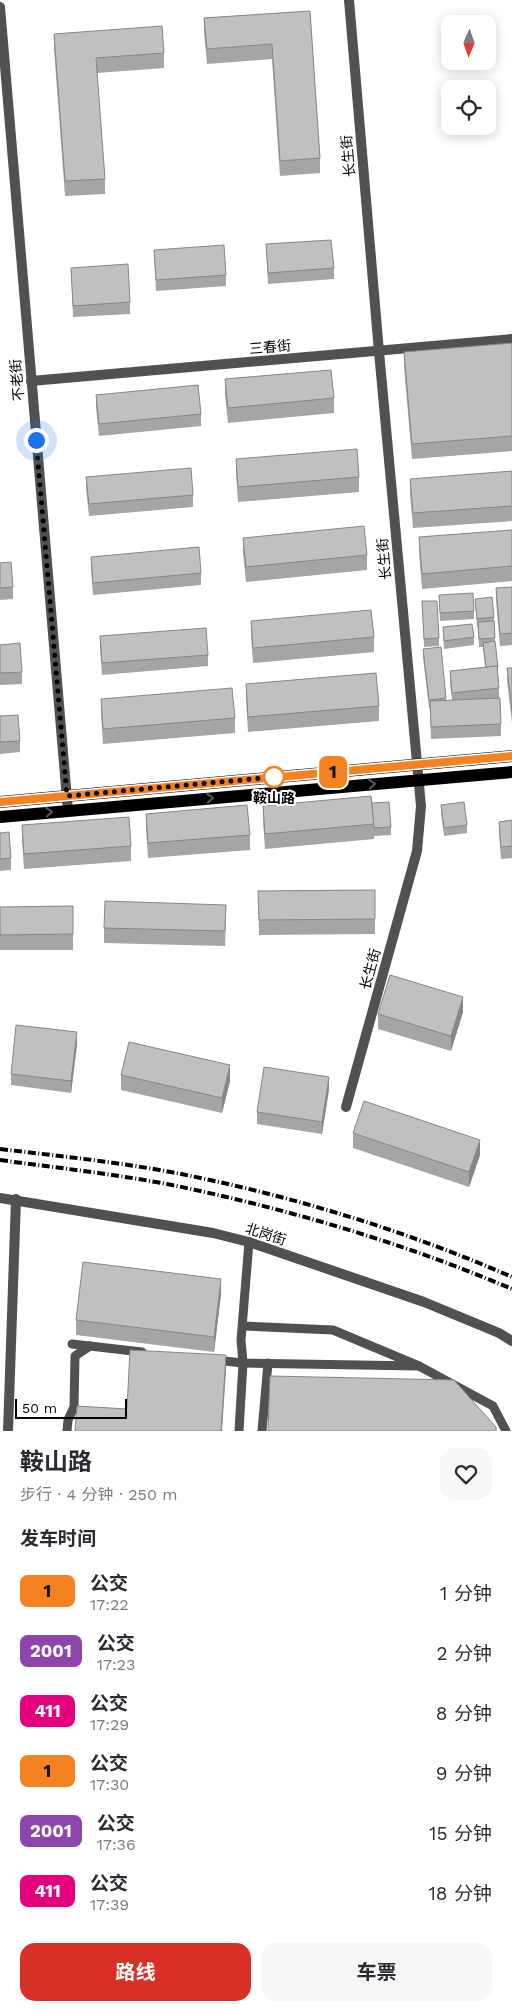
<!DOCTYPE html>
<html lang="zh">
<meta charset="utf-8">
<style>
body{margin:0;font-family:"Work Sans","Noto Sans SC",sans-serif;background:#f7f7f7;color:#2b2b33;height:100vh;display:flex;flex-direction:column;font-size:19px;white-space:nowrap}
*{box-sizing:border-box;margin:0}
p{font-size:16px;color:#7c7c81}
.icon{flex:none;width:28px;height:28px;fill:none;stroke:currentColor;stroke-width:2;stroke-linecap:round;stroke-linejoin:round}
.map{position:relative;height:1431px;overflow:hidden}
.drawer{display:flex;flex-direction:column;background:#fff;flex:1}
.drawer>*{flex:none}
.badge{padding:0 10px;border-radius:8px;font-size:18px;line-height:32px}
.needle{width:32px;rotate:182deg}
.fabs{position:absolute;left:441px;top:15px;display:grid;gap:10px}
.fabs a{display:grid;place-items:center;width:55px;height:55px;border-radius:10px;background:#fff;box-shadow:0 2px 12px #0003;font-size:25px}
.scale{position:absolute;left:15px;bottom:12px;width:112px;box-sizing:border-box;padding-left:5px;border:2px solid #000;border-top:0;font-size:14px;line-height:18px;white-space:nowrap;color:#000;-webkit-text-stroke:4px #fff;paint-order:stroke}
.you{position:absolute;width:25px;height:25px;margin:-12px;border:4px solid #fff;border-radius:50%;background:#1a73e8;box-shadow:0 0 0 8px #1a73e833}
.map>.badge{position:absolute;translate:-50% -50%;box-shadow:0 0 0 2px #fff}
h2{padding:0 20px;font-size:19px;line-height:45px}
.round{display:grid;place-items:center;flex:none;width:52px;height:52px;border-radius:15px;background:#f7f7f7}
.summary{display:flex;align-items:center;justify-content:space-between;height:85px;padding:0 20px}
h1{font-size:24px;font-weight:700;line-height:38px}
.action{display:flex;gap:10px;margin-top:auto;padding:10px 20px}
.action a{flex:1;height:58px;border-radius:15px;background:#d93025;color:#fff;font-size:20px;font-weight:700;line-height:58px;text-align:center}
.action a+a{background:#f7f7f7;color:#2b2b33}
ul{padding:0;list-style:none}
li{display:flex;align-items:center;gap:15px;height:60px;padding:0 20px}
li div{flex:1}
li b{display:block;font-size:19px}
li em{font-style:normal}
li .badge{min-width:55px;font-weight:700;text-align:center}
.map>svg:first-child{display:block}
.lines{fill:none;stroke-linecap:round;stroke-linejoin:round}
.lane{stroke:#515151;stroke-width:9}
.street{stroke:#515151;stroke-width:10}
.primary{stroke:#000;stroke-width:12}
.rail{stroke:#000;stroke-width:4;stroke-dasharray:8 2.5 1 2.5;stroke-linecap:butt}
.wall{fill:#a5a5a5}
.shaded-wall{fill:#868686}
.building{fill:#c0c0c0;stroke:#868686}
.oneway{stroke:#595959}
.line-casing{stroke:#fff;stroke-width:11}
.line{stroke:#f58220;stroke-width:8}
.walk{stroke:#000;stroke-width:5;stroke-dasharray:0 9}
.stop-dot{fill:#fff;stroke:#f58220;stroke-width:2.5}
.labels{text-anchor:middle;stroke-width:4;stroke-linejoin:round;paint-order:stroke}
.street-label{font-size:14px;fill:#000;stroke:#fff}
.stop-label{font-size:14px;font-weight:bold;fill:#000;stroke:#fff}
</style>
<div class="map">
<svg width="512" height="1431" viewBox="0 0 512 1431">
<rect width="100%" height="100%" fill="#fff"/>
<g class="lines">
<g class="lane">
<polyline points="243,1326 333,1330 419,1366 493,1406 506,1431"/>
<polyline points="72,1344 142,1352"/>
<polyline points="215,1360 243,1363 419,1366"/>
<polyline points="67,1431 68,1420 74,1407 75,1356 90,1346"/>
<polyline points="239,1431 243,1363 241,1340 249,1242"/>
<polyline points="262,1431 268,1363"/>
</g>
<g class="street">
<polyline points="0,7 68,811"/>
<polyline points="31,381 512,339"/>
<polyline points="346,1107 417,851 421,806 379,352 349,0"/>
<polyline points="0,1198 213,1233 249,1242 424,1302 499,1333 512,1341"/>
<polyline points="8,1431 16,1199"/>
</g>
<g class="primary">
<polyline points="0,802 512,756"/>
<polyline points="0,817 512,772"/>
</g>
<g class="rail">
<path d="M0 1149C59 1156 118 1162 176 1173 289 1195 407 1231 512 1277"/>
<path d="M0 1160C58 1168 115 1174 172 1185 288 1209 404 1243 512 1289"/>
</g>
</g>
<g class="wall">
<polygon points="310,11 320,158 320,173 280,176 272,59 207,64 204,33 204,18"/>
<polygon points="54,34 164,53 164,68 97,73 105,179 105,194 65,196 54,49"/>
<polygon points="266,244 334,268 334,279 268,284"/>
<polygon points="154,250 226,275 226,286 156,291"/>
<polygon points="71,268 130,302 130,314 73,317"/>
<polygon points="512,343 512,451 412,459 404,367 404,352"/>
<polygon points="225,379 334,398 334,413 228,423 225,395"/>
<polygon points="96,395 201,414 201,426 99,436 96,407"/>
<polygon points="236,459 359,477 359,492 238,502 236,474"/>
<polygon points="512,471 512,521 413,528 410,494 410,479"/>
<polygon points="86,477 193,495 193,507 89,516 86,489"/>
<polygon points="512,530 512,581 422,589 419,552 419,537"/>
<polygon points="243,538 367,555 367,570 246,582 243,553"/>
<polygon points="91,557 201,573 201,585 93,595 91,569"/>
<polygon points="0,563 13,587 13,599 0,600"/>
<polygon points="512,587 512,645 500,646 496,600 496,588"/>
<polygon points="439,595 474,611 474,619 440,621"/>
<polygon points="475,599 494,617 495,641 498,667 498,676 501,724 501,736 431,739 430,708 429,708 423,657 423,649 446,698 446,700 452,700 450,683 450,671 485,667 483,647 479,647 478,627 477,627"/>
<polygon points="422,601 439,638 439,646 424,647"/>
<polygon points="251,621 374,637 374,652 253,663 251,636"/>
<polygon points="443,627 474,637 474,645 444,649"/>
<polygon points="100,636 208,655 208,666 102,675 100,648"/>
<polygon points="0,645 22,672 22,684 0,685"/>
<polygon points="507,668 512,668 512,723 507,680"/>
<polygon points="246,684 379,706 379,721 248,732 246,699"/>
<polygon points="101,699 235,718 235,733 103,744 101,714"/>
<polygon points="0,716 20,741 20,752 0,754"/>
<polygon points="372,803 391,827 391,835 374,836 374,839 265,849 263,821 263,806"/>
<polygon points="441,805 467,825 467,833 444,836 441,813"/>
<polygon points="146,814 250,835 250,850 148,858 146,829"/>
<polygon points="512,820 512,858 501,859 499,833 499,822"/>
<polygon points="22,825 131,846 131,861 24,869 22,840"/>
<polygon points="0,833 11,858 11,870 0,871"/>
<polygon points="375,890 375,934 259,935 258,891"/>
<polygon points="73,906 73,950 0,950 0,907"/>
<polygon points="226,920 225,946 104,943 104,928"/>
<polygon points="463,1012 451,1051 378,1029 378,1014"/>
<polygon points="77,1044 71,1093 11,1085 11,1074"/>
<polygon points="121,1075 230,1081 222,1113 121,1090"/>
<polygon points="329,1089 322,1134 257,1124 257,1112"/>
<polygon points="353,1133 480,1155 469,1187 353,1148"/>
<polygon points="221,1294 214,1352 76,1335 76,1320"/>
</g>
<g class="shaded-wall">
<polygon points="463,997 463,1012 451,1051 451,1036"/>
<polygon points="77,1032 77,1044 71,1093 71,1081"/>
<polygon points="230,1065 230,1081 222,1113 222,1098"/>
<polygon points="329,1077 329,1089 322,1134 322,1122"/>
<polygon points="480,1140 480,1155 469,1187 469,1172"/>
<polygon points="221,1279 221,1294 214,1352 214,1337"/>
<polygon points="226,1355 226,1370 222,1431 221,1431"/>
</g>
<g class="building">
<polygon points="310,11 320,158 280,161 272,44 207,49 204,18"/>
<polygon points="162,26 164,53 96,58 105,179 65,181 54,34"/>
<polygon points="331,240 334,268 268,273 266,244"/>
<polygon points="224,245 226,275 156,280 154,250"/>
<polygon points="128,264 130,302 73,306 71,268"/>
<polygon points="512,343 512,436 412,444 404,352"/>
<polygon points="331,370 334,398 228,408 225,379"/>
<polygon points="198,385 201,414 99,424 96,395"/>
<polygon points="357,449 359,477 238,487 236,459"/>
<polygon points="191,468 193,495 89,504 86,477"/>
<polygon points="512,471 512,506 413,513 410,479"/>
<polygon points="364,526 367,555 246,567 243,538"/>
<polygon points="512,530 512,566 422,574 419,537"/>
<polygon points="199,547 201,573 93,583 91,557"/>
<polygon points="11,562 13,587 0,588 0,563"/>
<polygon points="512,587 512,633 500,634 496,588"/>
<polygon points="473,593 474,611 440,613 439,595"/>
<polygon points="492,597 494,617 477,619 475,599"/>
<polygon points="422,601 437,601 439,638 424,639"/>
<polygon points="371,610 374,637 253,648 251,621"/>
<polygon points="494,621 495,638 479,639 478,622"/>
<polygon points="472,624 474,637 444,641 443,627"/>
<polygon points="206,628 208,655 102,663 100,636"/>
<polygon points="495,641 498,667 497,668 497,666 486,667 483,643"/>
<polygon points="20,643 22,672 0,673 0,645"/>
<polygon points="441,647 446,698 429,700 423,649"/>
<polygon points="497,666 499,688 452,693 450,671"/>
<polygon points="507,668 512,668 512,711"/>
<polygon points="376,673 379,706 248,717 246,684"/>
<polygon points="232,688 235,718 103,729 101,699"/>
<polygon points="500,698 501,724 431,727 430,701"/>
<polygon points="18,715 20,741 0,742 0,716"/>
<polygon points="371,796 374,824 265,834 263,806"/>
<polygon points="389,802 391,827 374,828 372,803"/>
<polygon points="464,802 467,825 444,828 441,805"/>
<polygon points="247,805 250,835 148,843 146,814"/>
<polygon points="129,817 131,846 24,854 22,825"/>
<polygon points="512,820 512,846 501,847 499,822"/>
<polygon points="9,832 11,858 0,859 0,833"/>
<polygon points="375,890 375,919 259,920 258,891"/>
<polygon points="105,901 226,905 225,931 104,928"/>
<polygon points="73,906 73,934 0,935 0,907"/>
<polygon points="390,975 463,997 451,1036 378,1014"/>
<polygon points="16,1025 77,1032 71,1081 11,1074"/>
<polygon points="129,1042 230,1065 222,1098 121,1075"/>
<polygon points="264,1067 329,1077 322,1122 257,1112"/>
<polygon points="364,1101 480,1140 469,1172 353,1133"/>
<polygon points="83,1262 221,1279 214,1337 76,1320"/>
<polygon points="130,1350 226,1355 221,1431 75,1431 77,1406 127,1409"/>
<polygon points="270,1376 454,1380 496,1427 496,1431 268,1431"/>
</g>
<defs><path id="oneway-chevron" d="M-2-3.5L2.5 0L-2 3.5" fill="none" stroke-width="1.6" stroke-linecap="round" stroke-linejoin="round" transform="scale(1.25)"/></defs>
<g class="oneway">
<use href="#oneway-chevron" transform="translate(372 784) rotate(-5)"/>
<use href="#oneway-chevron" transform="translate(210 798) rotate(-5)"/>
<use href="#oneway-chevron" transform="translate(49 812) rotate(-5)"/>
</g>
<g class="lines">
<defs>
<polyline id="line" points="0,802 512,756"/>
</defs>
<use href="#line" class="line-casing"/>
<use href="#line" class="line"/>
<polyline class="walk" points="36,440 67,796 274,777"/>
</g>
<circle class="stop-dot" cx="274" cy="777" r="10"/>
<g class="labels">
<g class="street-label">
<text transform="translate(348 156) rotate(-95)" y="5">长生街</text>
<text transform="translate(270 347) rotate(-5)" y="5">三春街</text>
<text transform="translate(17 380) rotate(-95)" y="5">不老街</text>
<text transform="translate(384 559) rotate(-95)" y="5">长生街</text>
<text transform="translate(370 969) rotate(-75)" y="5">长生街</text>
<text transform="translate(266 1234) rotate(18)" y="5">北岗街</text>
</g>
<g class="stop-label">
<text x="274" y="803">鞍山路</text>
</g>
</g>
</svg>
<div class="fabs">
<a><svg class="needle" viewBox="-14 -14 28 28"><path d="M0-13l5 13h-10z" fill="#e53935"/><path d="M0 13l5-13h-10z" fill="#7c7c81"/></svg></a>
<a><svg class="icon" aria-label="locate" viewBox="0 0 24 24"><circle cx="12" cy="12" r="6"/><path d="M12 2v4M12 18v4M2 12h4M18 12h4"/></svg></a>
</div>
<div class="scale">50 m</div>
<div class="you" style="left:36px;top:440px"></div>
<b class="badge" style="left:333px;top:772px;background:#f58220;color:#111">1</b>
</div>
<section class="drawer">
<div class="summary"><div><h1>鞍山路</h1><p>步行 · 4 分钟 · 250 m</p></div><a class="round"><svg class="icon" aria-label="heart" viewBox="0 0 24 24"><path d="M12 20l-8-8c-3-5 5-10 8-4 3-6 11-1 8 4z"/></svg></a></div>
<h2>发车时间</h2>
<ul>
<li><span class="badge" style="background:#f58220;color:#111">1</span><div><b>公交</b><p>17:22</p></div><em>1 分钟</em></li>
<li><span class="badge" style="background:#8e44ad;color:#fff">2001</span><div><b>公交</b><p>17:23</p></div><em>2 分钟</em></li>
<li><span class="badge" style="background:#e6007e;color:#fff">411</span><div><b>公交</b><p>17:29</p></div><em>8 分钟</em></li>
<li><span class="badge" style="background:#f58220;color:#111">1</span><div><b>公交</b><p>17:30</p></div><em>9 分钟</em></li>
<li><span class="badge" style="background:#8e44ad;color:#fff">2001</span><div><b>公交</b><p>17:36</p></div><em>15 分钟</em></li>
<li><span class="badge" style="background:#e6007e;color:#fff">411</span><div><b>公交</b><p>17:39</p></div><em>18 分钟</em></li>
</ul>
<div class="action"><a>路线</a><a>车票</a></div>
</section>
